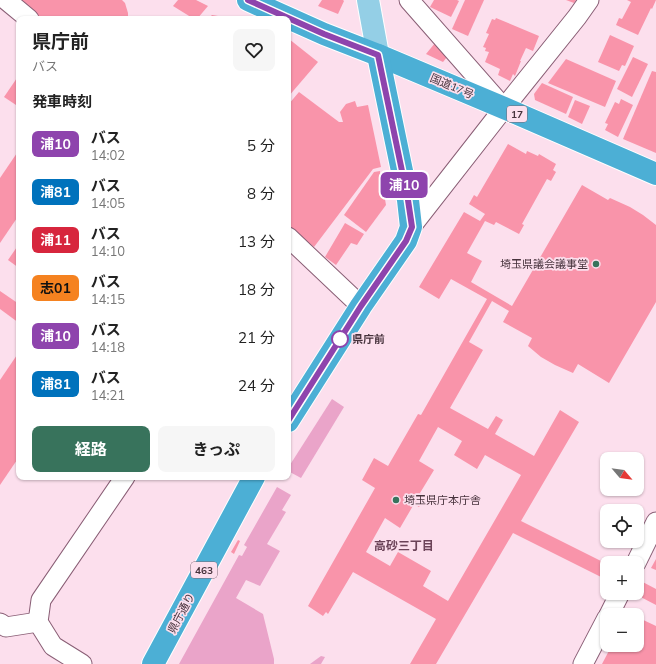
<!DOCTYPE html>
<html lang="ja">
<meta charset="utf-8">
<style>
body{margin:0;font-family:Mulish,"Noto Sans JP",sans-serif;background:#f6f6f6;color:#222;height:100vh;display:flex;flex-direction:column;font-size:15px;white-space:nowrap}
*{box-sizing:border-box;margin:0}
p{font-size:13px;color:#767676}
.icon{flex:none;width:22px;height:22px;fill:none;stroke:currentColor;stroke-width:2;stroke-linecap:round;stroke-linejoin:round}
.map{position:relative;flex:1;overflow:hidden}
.details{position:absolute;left:16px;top:16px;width:275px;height:464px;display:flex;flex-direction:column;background:#fff;border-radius:8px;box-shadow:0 1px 3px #0004}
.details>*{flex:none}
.badge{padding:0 8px;border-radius:6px;font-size:14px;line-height:26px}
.needle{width:26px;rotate:119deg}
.buttons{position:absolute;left:600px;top:452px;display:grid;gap:8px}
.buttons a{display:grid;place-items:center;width:44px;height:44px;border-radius:8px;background:#fff;box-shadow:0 1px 3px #0004;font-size:20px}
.map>.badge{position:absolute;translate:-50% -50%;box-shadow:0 0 0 2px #fff}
h2{padding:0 16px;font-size:15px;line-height:36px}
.round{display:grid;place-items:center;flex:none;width:42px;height:42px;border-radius:8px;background:#f6f6f6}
.summary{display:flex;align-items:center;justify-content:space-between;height:68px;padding:0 16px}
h1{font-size:19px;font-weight:700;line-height:30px}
.action{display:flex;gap:8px;margin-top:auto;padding:8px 16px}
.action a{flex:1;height:46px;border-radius:8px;background:#38735c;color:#fff;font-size:16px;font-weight:700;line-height:46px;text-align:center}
.action a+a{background:#f6f6f6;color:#222}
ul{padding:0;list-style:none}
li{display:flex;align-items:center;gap:12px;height:48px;padding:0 16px}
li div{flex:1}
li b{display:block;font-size:15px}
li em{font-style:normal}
li .badge{min-width:44px;font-weight:700;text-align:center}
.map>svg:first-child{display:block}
.garden{fill:#eaa4c9}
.building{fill:#f994aa;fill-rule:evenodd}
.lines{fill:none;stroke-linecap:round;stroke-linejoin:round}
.minor-casing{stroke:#895e75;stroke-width:21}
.major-casing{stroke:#fff;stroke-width:24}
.highway-casing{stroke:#fff;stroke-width:24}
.minor{stroke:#fff;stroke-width:19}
.major{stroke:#94cfe6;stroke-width:22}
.highway{stroke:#4cafd5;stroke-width:22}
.line-casing{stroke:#fff;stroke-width:9}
.line{stroke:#8e44ad;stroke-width:6}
.poi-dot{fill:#38735c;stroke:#fcdfed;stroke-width:1.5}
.stop-dot{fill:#fff;stroke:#8e44ad;stroke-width:2}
.labels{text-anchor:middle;stroke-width:3.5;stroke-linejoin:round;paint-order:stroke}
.shield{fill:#fcdfed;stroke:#7d6772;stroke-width:1}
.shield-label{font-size:10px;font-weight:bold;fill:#47333d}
.street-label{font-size:11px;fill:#47333d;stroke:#fcdfed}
.poi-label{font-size:11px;fill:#47333d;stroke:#fcdfed;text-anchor:end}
.stop-label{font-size:11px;font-weight:bold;fill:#47333d;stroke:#fcdfed;text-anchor:start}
.neighbourhood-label{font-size:12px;font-weight:bold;fill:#6b4358;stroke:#fcdfed}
</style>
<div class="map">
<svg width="656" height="664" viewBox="0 0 656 664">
<rect width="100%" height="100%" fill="#fcdfed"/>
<g class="garden">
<polygon points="332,399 344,407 301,478 288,471 288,468"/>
<polygon points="277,487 291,495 282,510 286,512 267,544 280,551 260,586 246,580 236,598 263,614 274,659 274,664 179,664 239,555 242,556 247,547 244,545"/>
<polygon points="321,656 325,657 321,664 310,664"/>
</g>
<g class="building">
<polygon points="18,0 122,0 125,3 128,13 128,19 41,19"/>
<polygon points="178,0 196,0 208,6 197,19 194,19 173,6"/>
<polygon points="322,0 343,0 344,1 338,14 318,6"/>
<polygon points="434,0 457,0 459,1 451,17 430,7"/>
<polygon points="465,0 484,0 468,36 452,29"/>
<polygon points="566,0 576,0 574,3"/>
<polygon points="627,0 656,0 652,9 651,8 638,35 616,25 619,18 622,19 631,2"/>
<polygon points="212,15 224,17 230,19 208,19"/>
<polygon points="496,18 539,36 533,51 526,48 520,61 521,61 515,76 513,74 510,81 498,75 500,69 485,62 489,52 485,51 486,48 483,47 489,34 486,33 492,19 495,20"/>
<polygon points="610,35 634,46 625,66 622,65 619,71 598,62"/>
<polygon points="289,39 318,62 288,97 288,41"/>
<polygon points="435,43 447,57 443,62 426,54"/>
<polygon points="633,57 648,64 632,97 617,89"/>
<polygon points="566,59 616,81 605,107 548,83"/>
<polygon points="652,71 656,72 656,153 623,139"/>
<polygon points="19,75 19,107 4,97"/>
<polygon points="542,83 573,97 566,114 535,100 534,94"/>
<polygon points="299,92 339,122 343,122 340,112 346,104 355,101 357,107 368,105 381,167 373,169 314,247 288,225 288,105"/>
<polygon points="621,99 633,105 618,137 605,130 608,124 605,123 615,102 619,104"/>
<polygon points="575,100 590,106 582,124 568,117"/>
<path d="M508 144 526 154 527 151 538 156 539 154 556 164 553 170 556 172 551 181 547 179 522 224 524 225 519 234 496 222 494 225 485 221 467 253 482 261 471 282 512 306 582 185 608 200 610 198 630 207 643 215 656 225V302L609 383 578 364 573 373 555 365 541 357 528 346 532 338 503 322 509 311 492 301 469 342 483 350 450 408 488 429 496 416 503 420 495 434 534 456 560 410 579 422 521 521 607 564V580L513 533 436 664H410L436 619 353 572 328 614 326 612 323 616 308 606 375 488 362 480 374 458 388 466 418 414 421 415 487 299 451 279 439 299 419 287 464 212 480 221 485 214 469 204 474 195 477 197ZM438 427 462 441 454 455 477 469 485 455 521 475 448 601 423 586 431 571 398 552 390 566 366 552 385 518 400 528 414 504 419 507 426 496 420 493 434 470 419 461Z"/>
<polygon points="19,150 19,215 0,243 0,178"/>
<polygon points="380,171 386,205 366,232 344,215 374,172"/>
<polygon points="345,223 364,234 357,245 351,243 336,265 325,257"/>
<polygon points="19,244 19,268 8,260"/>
<polygon points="0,291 19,304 19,323 0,309"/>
<polygon points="19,352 19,457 0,485 0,380"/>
<polygon points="238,540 240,541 234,554 231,552"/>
<polygon points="656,559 656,570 651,568"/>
<polygon points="637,579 656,589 656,605 633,593 637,593"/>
<polygon points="637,617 656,626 656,664 602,664 612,645 637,645"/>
</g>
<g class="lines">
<defs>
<g id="minor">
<polyline points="6,0 29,19"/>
<polyline points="409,0 504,108"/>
<polyline points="411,227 504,108 577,17 589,0"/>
<polyline points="288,237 361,306"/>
<polyline points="636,563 656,522"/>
<polyline points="609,615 620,593"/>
<polyline points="0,623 6,627 38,622"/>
<polyline points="82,664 53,646 38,622 41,600 125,477"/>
<polyline points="583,664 607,618"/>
</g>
<polyline id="major" points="368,0 378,55"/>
<g id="highway">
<polyline points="248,0 324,34 378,55 504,108 656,174"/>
<polyline points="288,421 361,306 406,241 411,227 408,200 378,55"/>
<polyline points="153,664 254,477"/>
</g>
</defs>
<use href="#minor" class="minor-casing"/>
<use href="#major" class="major-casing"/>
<use href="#highway" class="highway-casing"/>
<use href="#minor" class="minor"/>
<use href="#major" class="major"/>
<use href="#highway" class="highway"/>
</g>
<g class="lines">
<defs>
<polyline id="line" points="248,0 324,34 378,55 408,200 412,227 406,241 361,306 288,421"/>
</defs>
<use href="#line" class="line-casing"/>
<use href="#line" class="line"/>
</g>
<g class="poi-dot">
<circle cx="596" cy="264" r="4"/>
<circle cx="396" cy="500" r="4"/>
</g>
<circle class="stop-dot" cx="340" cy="339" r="8"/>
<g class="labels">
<g class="shield">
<rect x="507" y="106" width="20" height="16" rx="3"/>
<rect x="191" y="562" width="26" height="16" rx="3"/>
</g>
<g class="shield-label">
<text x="517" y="118">17</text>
<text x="204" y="574">463</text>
</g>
<g class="street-label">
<text transform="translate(452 86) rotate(23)" y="4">国道17号</text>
<text transform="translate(181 613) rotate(-62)" y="4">県庁通り</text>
</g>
<g class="poi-label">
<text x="588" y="268">埼玉県議会議事堂</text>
<text x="404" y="504" text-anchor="start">埼玉県庁本庁舎</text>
</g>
<g class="stop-label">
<text x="352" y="343">県庁前</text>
</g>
<g class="neighbourhood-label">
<text x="404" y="550">高砂三丁目</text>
</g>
</g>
</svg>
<div class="buttons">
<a><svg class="needle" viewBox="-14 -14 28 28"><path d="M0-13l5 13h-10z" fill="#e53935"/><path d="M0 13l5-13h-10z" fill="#767676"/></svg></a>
<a><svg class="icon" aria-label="locate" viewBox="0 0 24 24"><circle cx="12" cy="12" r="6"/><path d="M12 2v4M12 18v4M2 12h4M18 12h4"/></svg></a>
<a>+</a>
<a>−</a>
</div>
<b class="badge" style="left:404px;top:185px;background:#8e44ad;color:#fff">浦10</b>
<section class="details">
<div class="summary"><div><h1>県庁前</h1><p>バス</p></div><a class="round"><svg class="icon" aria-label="heart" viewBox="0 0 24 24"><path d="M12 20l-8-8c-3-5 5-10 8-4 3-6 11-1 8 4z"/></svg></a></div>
<h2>発車時刻</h2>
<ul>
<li><span class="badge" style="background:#8e44ad;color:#fff">浦10</span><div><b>バス</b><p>14:02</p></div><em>5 分</em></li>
<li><span class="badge" style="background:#0072bc;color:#fff">浦81</span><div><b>バス</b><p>14:05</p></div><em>8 分</em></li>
<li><span class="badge" style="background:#d7263d;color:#fff">浦11</span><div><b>バス</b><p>14:10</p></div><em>13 分</em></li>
<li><span class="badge" style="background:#f58220;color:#111">志01</span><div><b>バス</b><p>14:15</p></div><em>18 分</em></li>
<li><span class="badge" style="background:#8e44ad;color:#fff">浦10</span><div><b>バス</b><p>14:18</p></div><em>21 分</em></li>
<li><span class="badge" style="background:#0072bc;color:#fff">浦81</span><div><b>バス</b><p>14:21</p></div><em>24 分</em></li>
</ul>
<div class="action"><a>経路</a><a>きっぷ</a></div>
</section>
</div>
